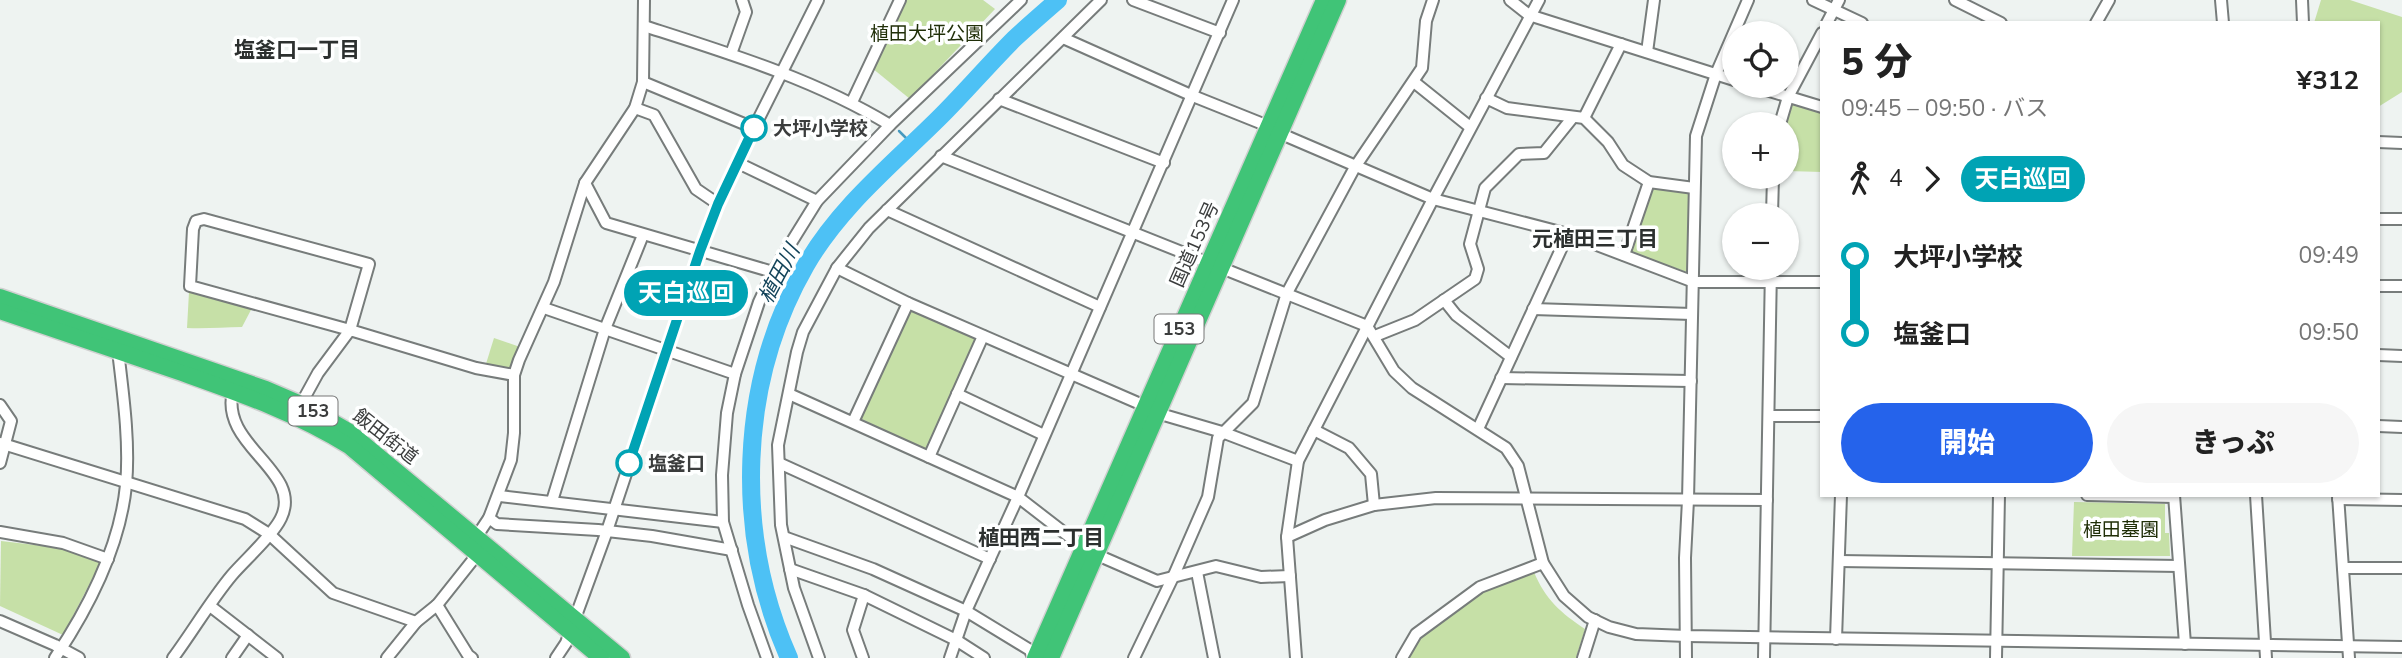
<!DOCTYPE html>
<html lang="ja">
<meta charset="utf-8">
<style>
body{margin:0;font-family:"Nunito Sans","Noto Sans JP",sans-serif;background:#f6f6f6;color:#222;height:100vh;display:flex;flex-direction:column;font-size:26px;white-space:nowrap}
*{box-sizing:border-box;margin:0}
p{font-size:23px;color:#767676}
.icon{flex:none;width:38px;height:38px;fill:none;stroke:currentColor;stroke-width:2;stroke-linecap:round;stroke-linejoin:round}
.map{position:relative;flex:1;overflow:hidden}
.panel{position:absolute;left:1820px;top:21px;width:560px;height:476px;display:flex;flex-direction:column;background:#fff;border-radius:0px;box-shadow:0 2px 5px #0004}
.panel>*{flex:none}
.badge{padding:0 14px;border-radius:23px;font-size:24px;line-height:46px}
.controls{position:absolute;left:1722px;top:21px;display:grid;gap:14px}
.controls a{display:grid;place-items:center;width:77px;height:77px;border-radius:50%;background:#fff;box-shadow:0 2px 5px #0004;font-size:35px}
.map>.badge{position:absolute;translate:-50% -50%;box-shadow:0 0 0 4px #fff}
.legs{display:flex;align-items:center;gap:10px;height:77px;padding:0 21px;font-size:23px}
.legs p{margin-inline-start:auto}
.head{display:flex;align-items:center;justify-content:space-between;height:119px;padding:0 21px}
h1{font-size:38px;font-weight:800;line-height:52px}
.cta{display:flex;gap:14px;margin-top:auto;padding:14px 21px}
.cta a{flex:1;height:80px;border-radius:42px;background:#2563eb;color:#fff;font-size:28px;font-weight:800;line-height:80px;text-align:center}
.cta a+a{background:#f6f6f6;color:#222}
ul{padding:0 21px;list-style:none}
li{display:flex;align-items:center;gap:24px;height:77px;font-size:26px}
li i{display:grid;place-items:center;width:10px;height:100%;margin:0 9px;background:currentColor}
li i::after{content:'';width:18px;height:18px;margin:-9px;border:5px solid;border-radius:50%;background:#fff}
li p{margin-inline-start:auto}
li:first-child i{background:linear-gradient(#0000 50%,currentColor 0)}
li:last-child i{background:linear-gradient(currentColor 50%,#0000 0)}
.map>svg:first-child{display:block}
.green{fill:#c6e0a7}
.lines{fill:none;stroke-linecap:round;stroke-linejoin:round}
.stream{stroke:#4899be;stroke-width:2.5}
.river{stroke:#4dc1f5;stroke-width:18}
.minor-casing{stroke:#777c7b;stroke-width:14}
.highway-casing{stroke:#d0d0d0;stroke-width:19}
.minor{stroke:#fff;stroke-width:10}
.highway{stroke:#40c477;stroke-width:16}
.line-1-casing{stroke:#fff;stroke-width:16}
.line-1{stroke:#00a3b4;stroke-width:10}
.stop-1-dot{fill:#fff;stroke:#00a3b4;stroke-width:3.5}
.labels{text-anchor:middle;stroke-width:7;stroke-linejoin:round;paint-order:stroke}
.shield{fill:#feffff;stroke:#767777;stroke-width:2}
.shield-label{font-size:18px;font-weight:bold;fill:#3b3d3d}
.park-label{font-size:19px;fill:#202f08;stroke:#feffff}
.stop-label{font-size:19px;font-weight:bold;fill:#3b3d3d;stroke:#feffff;text-anchor:start}
.street-label{font-size:19px;fill:#3b3d3d;stroke:#feffff}
.neighbourhood-label{font-size:21px;font-weight:bold;fill:#2c302f;stroke:#feffff}
.water-label{font-size:21px;font-style:italic;fill:#13445a;stroke:#feffff}
</style>
<div class="map">
<svg width="2402" height="658" viewBox="0 0 2402 658">
<rect width="100%" height="100%" fill="#eef3f1"/>
<g class="green">
<polygon points="906,0 983,0 995,9 910,99 872,68"/>
<polygon points="2321,0 2350,0 2402,17 2402,92 2378,107 2378,23 2314,23"/>
<polygon points="1790,103 1822,114 1822,172 1787,171 1787,124 1785,124"/>
<polygon points="1652,187 1689,192 1687,272 1630,252"/>
<path d="M189 292 252 308 242 327C224 327 206 329 187 328Z"/>
<polygon points="910,309 977,339 928,453 860,418"/>
<polygon points="494,338 520,347 512,371 485,367"/>
<polygon points="2074,502 2165,504 2165,533 2169,533 2170,556 2072,556"/>
<polygon points="1,541 61,548 101,562 63,635 0,606"/>
<path d="M1534 572C1545 599 1561 613 1585 629L1576 658H1408L1423 630 1482 591Z"/>
</g>
<g class="lines">
<polyline class="stream" points="899,131 912,144"/>
<path class="river" d="M789 658C734 534 738 383 806 265 840 206 894 163 941 116 966 91 989 64 1014 39 1028 26 1043 13 1058 0"/>
<defs>
<g id="minor">
<polyline points="1133,0 1220,33"/>
<polyline points="1510,0 1529,15 1734,80"/>
<polyline points="1813,0 1862,23"/>
<polyline points="1955,0 2001,23"/>
<polyline points="2221,0 2223,23"/>
<polyline points="2302,0 2303,23"/>
<polyline points="1827,23 1839,0"/>
<polyline points="2096,23 2109,0"/>
<path d="M644 26C728 53 814 79 890 125"/>
<polyline points="1063,38 1193,96 1268,126"/>
<polyline points="1647,52 1654,0"/>
<polyline points="731,54 746,12 742,0"/>
<polyline points="643,82 754,128"/>
<polyline points="1414,82 1470,127"/>
<polyline points="1753,86 1822,107"/>
<polyline points="1486,98 1507,108 1584,118 1608,142 1623,165 1649,182 1694,188"/>
<polyline points="999,99 1164,163"/>
<polyline points="852,102 900,0"/>
<polyline points="635,108 654,115 696,189 718,204"/>
<polyline points="1584,118 1621,44"/>
<polyline points="1780,124 1788,97 1822,33"/>
<polyline points="1279,133 1433,199 1568,234 1694,282 1822,282"/>
<polyline points="2378,142 2402,143"/>
<polyline points="941,156 1367,326 1394,371 1412,388 1506,448 1518,466 1543,563 1564,596 1588,617 1609,627 1636,634 1687,636 2402,647"/>
<polyline points="738,163 817,201"/>
<polyline points="585,183 606,223 773,272"/>
<polyline points="887,210 1100,307"/>
<polyline points="1772,215 1773,177"/>
<polyline points="2378,219 2402,219"/>
<polyline points="1624,255 1649,182"/>
<polyline points="837,268 908,303 1145,406"/>
<polyline points="2378,286 2402,286"/>
<polyline points="1444,300 1456,315 1511,357"/>
<polyline points="544,308 735,374"/>
<polyline points="1533,309 1692,314"/>
<polyline points="1375,336 1415,320 1475,279 1478,269 1470,244 1485,188 1519,154 1544,153 1573,117"/>
<polyline points="2378,355 2402,356"/>
<polyline points="1501,378 1691,381"/>
<polyline points="789,394 1018,497 1084,548"/>
<polyline points="957,394 1044,435"/>
<polyline points="301,404 318,373 350,330 369,264 204,219 196,221 193,229 190,286 350,330 476,368 514,375"/>
<polyline points="0,405 11,421 0,463"/>
<polyline points="1157,413 1222,432 1298,461"/>
<polyline points="1769,416 1822,416"/>
<polyline points="853,422 908,303"/>
<polyline points="2378,426 2402,427"/>
<polyline points="1478,429 1568,234"/>
<polyline points="1314,430 1349,448 1371,474 1374,505"/>
<polyline points="0,443 245,519 269,534 333,593 416,622"/>
<polyline points="929,457 983,336"/>
<polyline points="779,463 990,559"/>
<polyline points="2087,495 2174,497"/>
<polyline points="2174,495 2185,644"/>
<polyline points="2256,495 2266,658"/>
<polyline points="2338,495 2349,658"/>
<polyline points="500,496 723,522"/>
<polyline points="2338,499 2402,500"/>
<polyline points="552,501 605,329 643,235"/>
<polyline points="489,518 497,524 598,530 652,536 732,550"/>
<polyline points="0,532 63,543 108,559"/>
<polyline points="784,537 873,569 966,611 1030,650 1033,658"/>
<polyline points="1287,537 1325,520 1374,505 1436,498 1767,500"/>
<polyline points="1095,554 1157,581 1216,566 1261,577 1290,576"/>
<polyline points="1839,561 2179,566"/>
<polyline points="2343,568 2402,568"/>
<polyline points="790,569 864,595 956,640 984,658"/>
<polyline points="1197,572 1214,658"/>
<polyline points="437,605 468,655 472,658"/>
<polyline points="210,606 277,658"/>
<polyline points="0,621 55,645 79,658"/>
<polyline points="1836,639 1841,495"/>
<path d="M55 658C89 607 120 547 126 485 130 443 123 393 118 351"/>
<path d="M173 658C193 631 211 600 232 575 246 559 273 535 281 518 304 471 219 446 233 391"/>
<polyline points="232,658 248,635"/>
<polyline points="387,658 416,622 437,605 472,561 476,554 477,536 489,518 511,460 514,433 514,375 519,360 554,282 585,183 635,108 643,82 644,0"/>
<polyline points="556,658 566,643 607,531 700,251 718,204 754,128 818,0"/>
<polyline points="767,658 748,605 723,522 722,475 727,413 735,374 759,302 773,272 817,201 890,125 1021,0"/>
<polyline points="819,658 794,588 781,525 778,445 797,352 803,332 837,268 869,228 1101,0"/>
<polyline points="863,658 853,630 864,595"/>
<polyline points="950,658 966,611 1018,497 1233,0"/>
<polyline points="1134,658 1174,575 1208,497 1218,438 1253,403 1287,293 1355,167 1422,68 1426,21 1433,0"/>
<polyline points="1296,658 1287,537 1298,461 1433,199 1539,0"/>
<polyline points="1402,658 1416,634 1480,587 1543,563"/>
<polyline points="1583,658 1595,620"/>
<polyline points="1686,658 1685,558 1688,500 1696,136 1716,74 1748,0"/>
<polyline points="1764,658 1771,268"/>
<polyline points="1996,658 1999,495"/>
</g>
<g id="highway">
<polyline points="0,297 266,389 301,404 348,431 622,658"/>
<path d="M0 311C61 332 122 352 182 373 241 394 296 413 349 446L601 658"/>
<polyline points="1035,658 1324,0"/>
<polyline points="1051,658 1338,0"/>
</g>
</defs>
<use href="#minor" class="minor-casing"/>
<use href="#highway" class="highway-casing"/>
<use href="#minor" class="minor"/>
<use href="#highway" class="highway"/>
</g>
<g class="lines">
<defs>
<polyline id="line-1" points="629,463 700,251 718,204 754,128"/>
</defs>
<use href="#line-1" class="line-1-casing"/>
<use href="#line-1" class="line-1"/>
</g>
<g class="stop-1-dot">
<circle cx="754" cy="128" r="12"/>
<circle cx="629" cy="463" r="12"/>
</g>
<g class="labels">
<g class="shield">
<rect x="1154.5" y="314.5" width="49" height="29" rx="5"/>
<rect x="288.5" y="396.5" width="49" height="29" rx="5"/>
</g>
<g class="shield-label">
<text x="1179" y="335">153</text>
<text x="313" y="417">153</text>
</g>
<g class="park-label">
<text x="927" y="40">植田大坪公園</text>
<text x="2121" y="536">植田墓園</text>
</g>
<g class="stop-label">
<text x="773" y="135">大坪小学校</text>
<text x="648" y="470">塩釜口</text>
</g>
<g class="street-label">
<text transform="translate(1194 244) rotate(-66)" y="7">国道153号</text>
<text transform="translate(386 436) rotate(38)" y="7">飯田街道</text>
</g>
<g class="neighbourhood-label">
<text x="297" y="57">塩釜口一丁目</text>
<text x="1595" y="246">元植田三丁目</text>
<text x="1041" y="545">植田西二丁目</text>
</g>
<g class="water-label">
<text transform="translate(779 274) rotate(-62)" y="7">植田川</text>
</g>
</g>
</svg>
<div class="controls">
<a><svg class="icon" aria-label="locate" viewBox="0 0 24 24"><circle cx="12" cy="12" r="6"/><path d="M12 2v4M12 18v4M2 12h4M18 12h4"/></svg></a>
<a>+</a>
<a>−</a>
</div>
<b class="badge" style="left:686px;top:293px;background:#00a3b4;color:#fff">天白巡回</b>
<section class="panel">
<div class="head"><div><h1>5 分</h1><p>09:45 – 09:50 · バス</p></div><b>¥312</b></div>
<div class="legs"><svg class="icon" aria-label="walk" viewBox="0 0 24 24"><circle cx="13" cy="4" r="2"/><path d="M13 8l-2 6 4 7M11 14l-3 7M7 12l3-4h3l4 4"/></svg>4<svg class="icon" aria-label="forward" viewBox="0 0 24 24"><path d="M9 5l7 7-7 7"/></svg><b class="badge" style="background:#00a3b4;color:#fff">天白巡回</b></div>
<ul>
<li><i style="color:#00a3b4"></i><b>大坪小学校</b><p>09:49</p></li>
<li><i style="color:#00a3b4"></i><b>塩釜口</b><p>09:50</p></li>
</ul>
<div class="cta"><a>開始</a><a>きっぷ</a></div>
</section>
</div>
